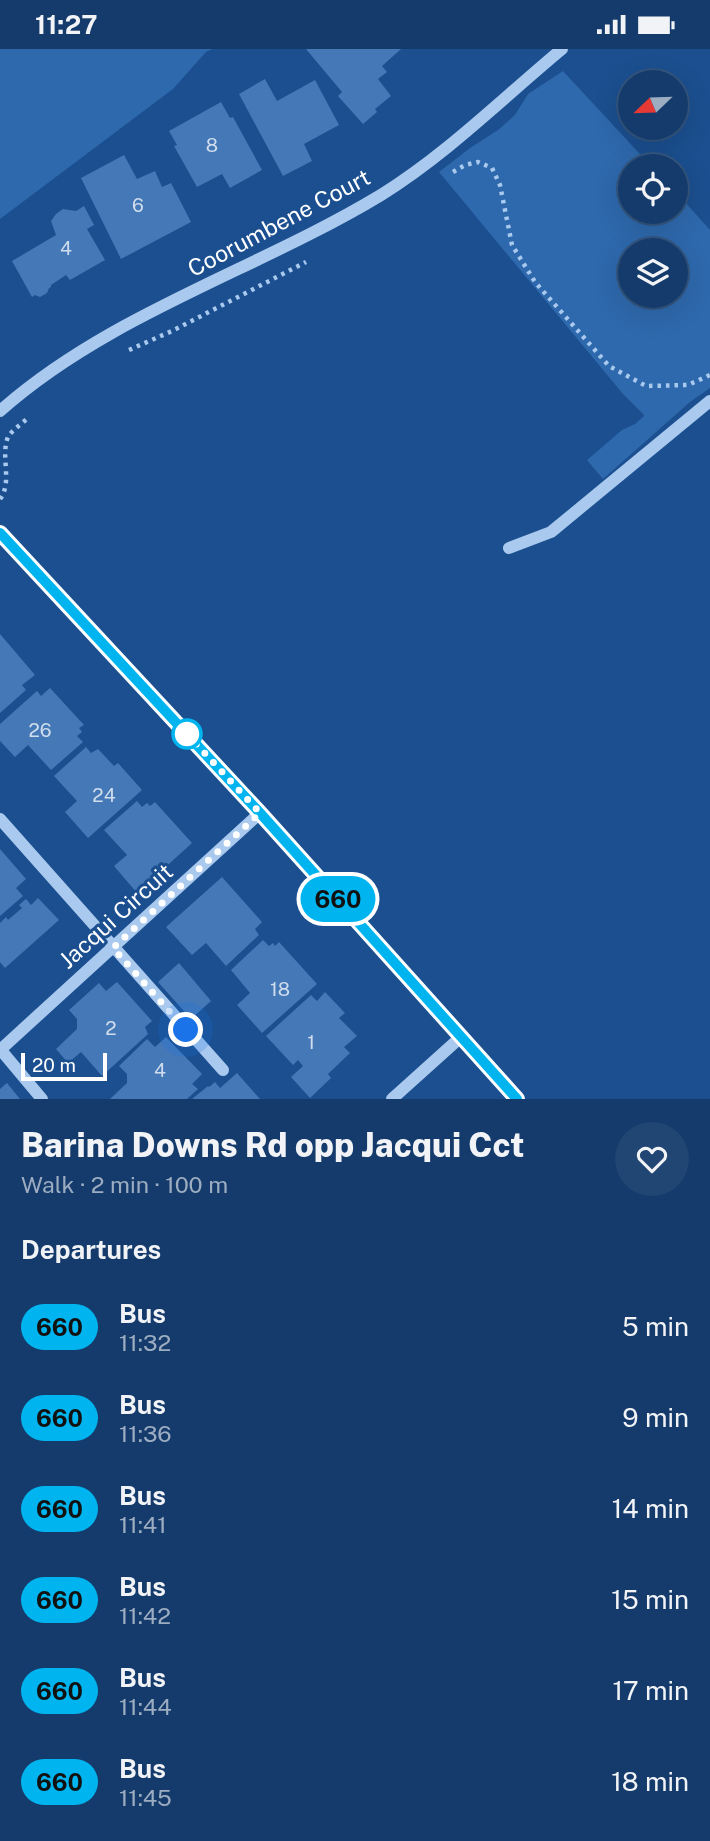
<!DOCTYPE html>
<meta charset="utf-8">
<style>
body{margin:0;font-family:"Public Sans",sans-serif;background:#214673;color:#f1f3f6;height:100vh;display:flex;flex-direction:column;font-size:26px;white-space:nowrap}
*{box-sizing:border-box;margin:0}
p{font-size:23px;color:#9dadc1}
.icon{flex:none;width:38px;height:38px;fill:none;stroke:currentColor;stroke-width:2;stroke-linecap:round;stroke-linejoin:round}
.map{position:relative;height:1050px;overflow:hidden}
.drawer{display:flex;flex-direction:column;background:#143b6b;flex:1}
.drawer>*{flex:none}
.badge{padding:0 14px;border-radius:23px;font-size:24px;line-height:46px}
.needle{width:46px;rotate:247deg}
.buttons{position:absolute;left:618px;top:21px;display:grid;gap:14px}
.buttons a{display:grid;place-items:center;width:70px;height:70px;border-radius:50%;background:#143b6b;box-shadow:0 7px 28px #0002,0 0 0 2px #33557e;font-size:35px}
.scale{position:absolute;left:21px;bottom:18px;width:86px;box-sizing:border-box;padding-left:7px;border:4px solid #fff;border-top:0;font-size:19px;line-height:24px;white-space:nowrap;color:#fff;-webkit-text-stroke:5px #1b4f8f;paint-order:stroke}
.you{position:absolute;width:35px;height:35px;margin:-18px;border:5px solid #fff;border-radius:50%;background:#1a73e8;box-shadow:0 0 0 10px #1a73e833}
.map>.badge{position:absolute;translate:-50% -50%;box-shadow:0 0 0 4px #fff}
h2{padding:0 21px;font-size:26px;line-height:63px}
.round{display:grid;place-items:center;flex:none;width:74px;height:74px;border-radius:37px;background:#214673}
.head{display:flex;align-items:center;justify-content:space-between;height:119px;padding:0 21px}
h1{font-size:33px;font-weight:800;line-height:52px}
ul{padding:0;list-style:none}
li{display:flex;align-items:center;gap:21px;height:91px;padding:0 21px}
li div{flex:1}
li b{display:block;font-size:26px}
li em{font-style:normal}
li .badge{min-width:77px;font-weight:700;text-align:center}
.status{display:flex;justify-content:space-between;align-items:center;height:49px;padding:0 35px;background:#143b6b;direction:ltr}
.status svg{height:19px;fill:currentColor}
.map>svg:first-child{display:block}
.green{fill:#2e69ad;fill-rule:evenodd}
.building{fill:#4478b7}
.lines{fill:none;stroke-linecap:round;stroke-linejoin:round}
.path{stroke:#a9c9ee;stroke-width:4.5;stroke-dasharray:3.5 5;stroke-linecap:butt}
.minor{stroke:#a9c9ee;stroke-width:12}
.line-casing{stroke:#fff;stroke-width:16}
.line{stroke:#00b5ef;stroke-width:10}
.walk{stroke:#fff;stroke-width:7;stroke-dasharray:0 12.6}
.stop-dot{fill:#fff;stroke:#00b5ef;stroke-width:3.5}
.labels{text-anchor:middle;stroke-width:6;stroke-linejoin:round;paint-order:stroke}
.number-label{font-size:19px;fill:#d0dded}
.street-label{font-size:23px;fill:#fff;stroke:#1b4f8f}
</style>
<div class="status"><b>11:27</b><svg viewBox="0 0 49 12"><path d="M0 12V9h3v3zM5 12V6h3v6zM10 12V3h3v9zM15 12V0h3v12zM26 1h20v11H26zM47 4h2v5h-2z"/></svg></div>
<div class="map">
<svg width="710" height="1050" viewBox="0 0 710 1050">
<rect width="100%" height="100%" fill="#1b4f8f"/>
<g class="green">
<polygon points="0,0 212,0 206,3 173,40 0,170"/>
<path d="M563 22 651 117H630V163H676V143L710 181V339L690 353 603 430 587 411 622 381 635 375 644 367 643 365 623 345 439 123 470 99 498 81 515 66 528 45ZM630 201H676V247H630Z"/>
</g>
<g class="building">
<polygon points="306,0 401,0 382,17 387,23 378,30 391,47 375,60 377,63 363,75 338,47 342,43"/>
<polygon points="265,30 277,52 315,31 339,76 304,95 312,112 283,127 239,45"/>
<polygon points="221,53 230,69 233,68 262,121 230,139 222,125 197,138 174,97 177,96 169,82"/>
<polygon points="124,106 137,130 155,122 162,138 171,134 191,173 121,210 81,129"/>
<polygon points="84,157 94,176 87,180 105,211 70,231 66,226 51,236 51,238 49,239 47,244 40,248 35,246 32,248 12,212 56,186 51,172 56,165 63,160 76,162"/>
<polygon points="0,585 35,626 22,636 26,641 0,664"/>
<polygon points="50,639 84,676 79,679 82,683 77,687 83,693 51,721 28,696 15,708 0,692 0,675 37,642 41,647"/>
<polygon points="86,698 91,704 98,700 114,717 118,714 142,741 88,789 65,763 77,752 54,727"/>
<polygon points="137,752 142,758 147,754 150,757 155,753 192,794 137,844 114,817 127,806 104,781"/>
<polygon points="0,800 26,830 16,839 23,847 0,867"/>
<polygon points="222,828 262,873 255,880 259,886 226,917 206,894 192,906 166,878"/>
<polygon points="38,849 59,871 5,919 0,913 0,874 6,868 8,871 22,859 19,856 26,850 31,856"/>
<polygon points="263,891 269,897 273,894 275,897 279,893 317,935 262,984 237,956 250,944 231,921"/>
<polygon points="179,914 211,952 191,970 158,933"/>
<polygon points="117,933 152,972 145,978 148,985 102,1027 81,1003 68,1014 56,1000 77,980 77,970 69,961 99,934 106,942"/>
<polygon points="325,943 345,964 339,969 357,987 344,998 350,1004 328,1025 331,1029 310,1049 291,1028 303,1017 298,1011 293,1016 266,987 311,946 317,952"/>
<polygon points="166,988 202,1025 192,1035 198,1040 187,1050 110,1050 127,1034 127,1025 119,1017 147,990 155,998"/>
<polygon points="237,1024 260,1050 192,1050 208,1037 209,1038 215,1033 220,1039"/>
<polygon points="7,1034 20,1050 0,1050 0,1040"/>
</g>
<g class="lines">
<g class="path">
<polyline points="453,123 465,116 478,113 492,119 500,136 512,196 535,233 609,317 646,337 688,336 710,326"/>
<polyline points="129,301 172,282 306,213"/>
<path d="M0 450C13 433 0 407 8 388 12 381 23 374 29 368"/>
</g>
<g class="minor">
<path d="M0 362C109 265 257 221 381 146 447 105 503 49 562 0"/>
<polyline points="0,484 260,764 517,1050"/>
<polyline points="509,499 551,483 710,352"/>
<polyline points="0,770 223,1021"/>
<polyline points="0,1000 42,1050"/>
<polyline points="0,1001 260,764"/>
<polyline points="392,1050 462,987"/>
</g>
</g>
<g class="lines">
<defs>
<polyline id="line" points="0,484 260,764 517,1050"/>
</defs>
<use href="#line" class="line-casing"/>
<use href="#line" class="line"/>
<polyline class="walk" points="186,981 113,899 260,764 186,684 187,685"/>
</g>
<circle class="stop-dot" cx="187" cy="685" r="14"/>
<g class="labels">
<g class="number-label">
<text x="212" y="103">8</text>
<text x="138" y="163">6</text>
<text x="66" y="206">4</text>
<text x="40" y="688">26</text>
<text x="104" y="753">24</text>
<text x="280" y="947">18</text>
<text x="111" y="986">2</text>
<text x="311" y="1000">1</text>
<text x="160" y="1028">4</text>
</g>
<g class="street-label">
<text transform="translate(279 174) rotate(-28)" y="8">Coorumbene Court</text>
<text transform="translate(116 867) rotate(-42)" y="8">Jacqui Circuit</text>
</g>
</g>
</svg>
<div class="buttons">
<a><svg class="needle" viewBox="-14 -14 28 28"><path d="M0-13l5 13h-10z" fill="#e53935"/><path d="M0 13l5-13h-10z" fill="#9dadc1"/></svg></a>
<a><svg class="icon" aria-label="locate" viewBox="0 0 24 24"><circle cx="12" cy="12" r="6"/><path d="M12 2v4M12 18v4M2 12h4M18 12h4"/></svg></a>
<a><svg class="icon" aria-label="layers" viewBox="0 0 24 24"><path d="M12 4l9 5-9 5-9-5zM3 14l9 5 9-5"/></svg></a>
</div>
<div class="scale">20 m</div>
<div class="you" style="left:186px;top:981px"></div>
<b class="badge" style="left:338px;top:850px;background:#00b5ef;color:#111">660</b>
</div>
<section class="drawer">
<div class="head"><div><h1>Barina Downs Rd opp Jacqui Cct</h1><p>Walk · 2 min · 100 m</p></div><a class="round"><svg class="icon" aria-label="heart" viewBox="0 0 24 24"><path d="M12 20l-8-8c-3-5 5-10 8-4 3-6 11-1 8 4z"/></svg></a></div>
<h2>Departures</h2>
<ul>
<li><span class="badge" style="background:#00b5ef;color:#111">660</span><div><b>Bus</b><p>11:32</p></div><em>5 min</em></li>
<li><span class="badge" style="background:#00b5ef;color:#111">660</span><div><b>Bus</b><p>11:36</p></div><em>9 min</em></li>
<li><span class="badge" style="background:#00b5ef;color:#111">660</span><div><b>Bus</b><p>11:41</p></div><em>14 min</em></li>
<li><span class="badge" style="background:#00b5ef;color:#111">660</span><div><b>Bus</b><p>11:42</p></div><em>15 min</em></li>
<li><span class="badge" style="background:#00b5ef;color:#111">660</span><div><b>Bus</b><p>11:44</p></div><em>17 min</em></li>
<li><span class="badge" style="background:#00b5ef;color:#111">660</span><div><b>Bus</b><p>11:45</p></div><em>18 min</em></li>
</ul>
</section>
